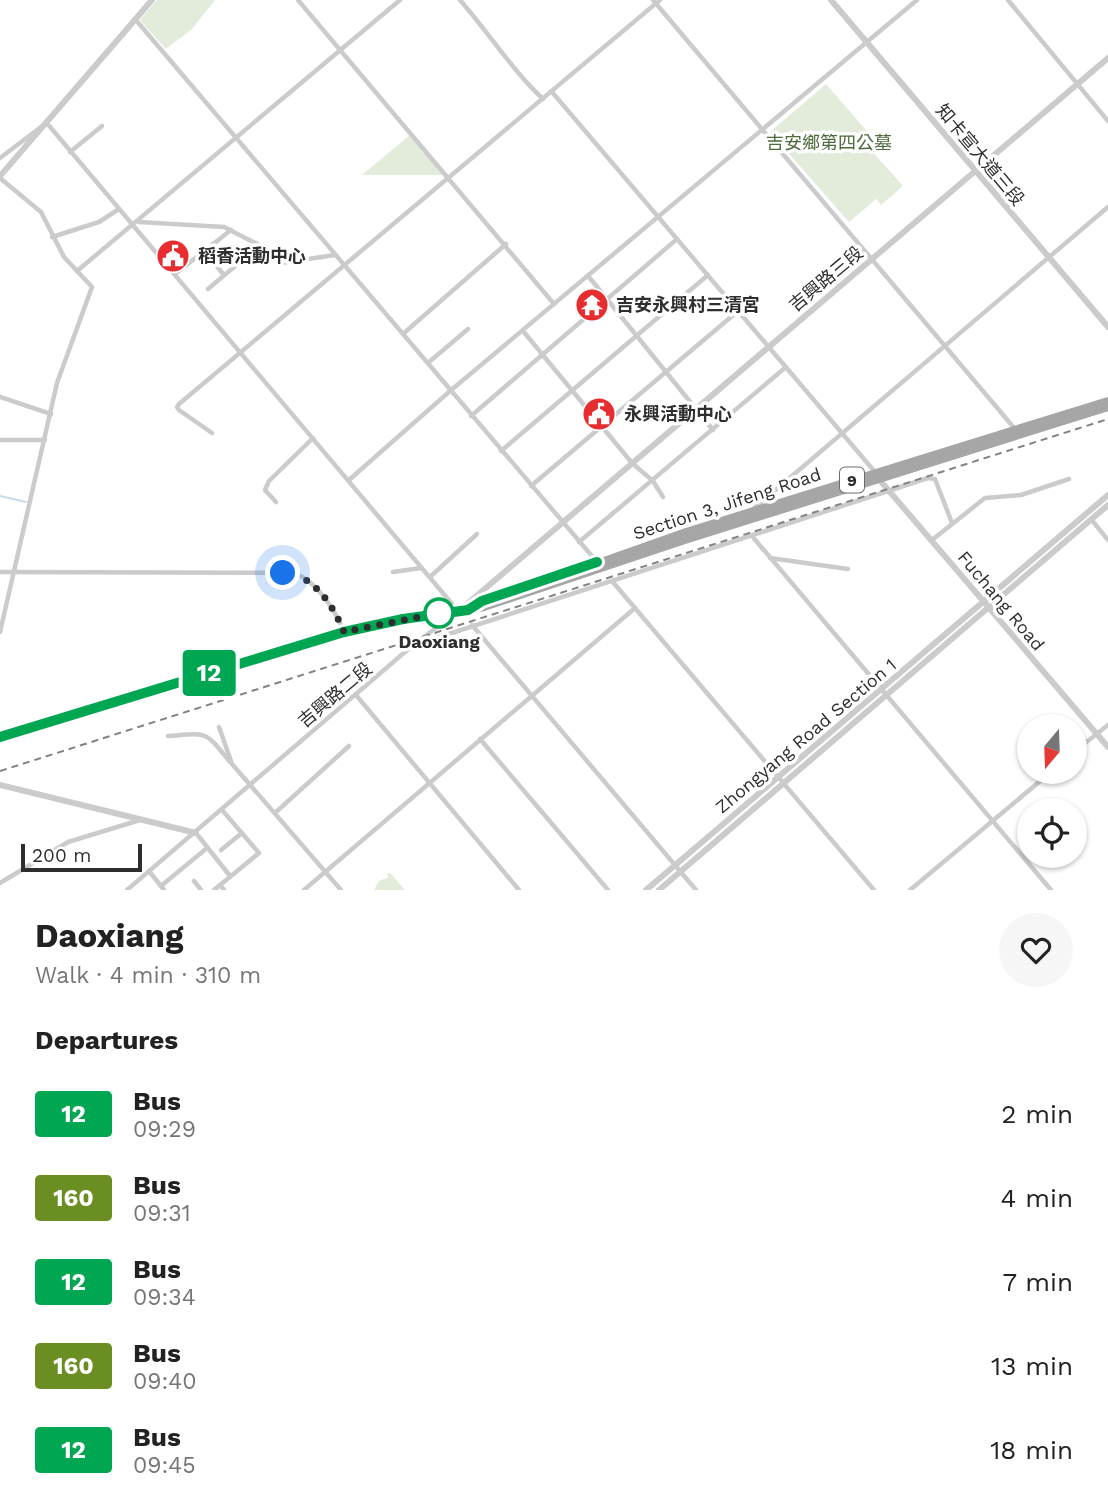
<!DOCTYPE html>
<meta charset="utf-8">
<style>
body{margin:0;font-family:"Work Sans","Noto Sans TC",sans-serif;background:#f6f6f6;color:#222;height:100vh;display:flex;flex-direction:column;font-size:26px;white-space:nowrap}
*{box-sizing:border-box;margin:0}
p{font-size:23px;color:#767676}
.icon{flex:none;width:38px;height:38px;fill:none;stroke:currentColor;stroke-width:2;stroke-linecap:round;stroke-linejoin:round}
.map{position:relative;height:890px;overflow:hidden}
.drawer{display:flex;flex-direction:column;background:#fff;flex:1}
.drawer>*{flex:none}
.badge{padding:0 14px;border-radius:5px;font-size:24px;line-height:46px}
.needle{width:46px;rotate:199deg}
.controls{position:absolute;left:1017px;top:714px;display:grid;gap:14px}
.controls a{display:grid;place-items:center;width:70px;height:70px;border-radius:50%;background:#fff;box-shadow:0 2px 5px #0004;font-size:35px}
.scale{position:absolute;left:21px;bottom:18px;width:121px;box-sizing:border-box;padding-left:7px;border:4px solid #2e2e2e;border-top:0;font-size:19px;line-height:24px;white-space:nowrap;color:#2e2e2e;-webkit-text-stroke:5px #fff;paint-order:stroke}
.you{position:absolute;width:35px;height:35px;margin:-18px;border:5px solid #fff;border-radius:50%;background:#1a73e8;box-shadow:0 0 0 10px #1a73e833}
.map>.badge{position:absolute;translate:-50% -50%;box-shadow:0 0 0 4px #fff}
h2{padding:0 35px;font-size:26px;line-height:63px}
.round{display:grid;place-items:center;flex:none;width:74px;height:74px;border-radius:37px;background:#f6f6f6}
.head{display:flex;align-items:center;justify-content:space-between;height:119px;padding:0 35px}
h1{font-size:33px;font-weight:700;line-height:52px}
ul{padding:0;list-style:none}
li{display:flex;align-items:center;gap:21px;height:84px;padding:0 35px}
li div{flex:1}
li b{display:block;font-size:26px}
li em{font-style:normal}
li .badge{min-width:77px;font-weight:700;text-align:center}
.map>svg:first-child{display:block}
.green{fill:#e3ebdb}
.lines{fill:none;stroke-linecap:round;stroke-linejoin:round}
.stream{stroke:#c7dbec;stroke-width:2}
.minor{stroke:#cbcbcb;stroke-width:4.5}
.tertiary{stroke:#cbcbcb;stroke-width:6}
.primary{stroke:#a6a6a6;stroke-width:8}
.rail{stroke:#838383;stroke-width:2;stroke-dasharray:7 5;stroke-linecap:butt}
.line-casing{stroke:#fff;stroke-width:16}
.line{stroke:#00a651;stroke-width:10}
.walk{stroke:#2e2e2e;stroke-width:7;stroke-dasharray:0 12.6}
.stop-dot{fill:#fff;stroke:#00a651;stroke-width:3.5}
.labels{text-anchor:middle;stroke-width:7;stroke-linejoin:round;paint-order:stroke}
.shield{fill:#fff;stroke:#6d6d6d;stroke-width:2}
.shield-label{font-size:16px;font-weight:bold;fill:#2e2e2e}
.park-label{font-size:18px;fill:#4e6a3b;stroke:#fff}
.street-label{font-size:18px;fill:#2e2e2e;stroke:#fff}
.poi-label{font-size:18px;font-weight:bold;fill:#2e2e2e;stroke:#fff;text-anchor:start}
.stop-label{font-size:18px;font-weight:bold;fill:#2e2e2e;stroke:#fff}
</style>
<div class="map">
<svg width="1108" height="890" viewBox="0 0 1108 890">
<rect width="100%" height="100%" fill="#fff"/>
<g class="green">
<polygon points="157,0 215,0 192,29 166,49 140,20"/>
<polygon points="826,84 872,137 870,149 903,186 881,205 876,199 849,222 770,132"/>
<polygon points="410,135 444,175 362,175"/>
<polygon points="390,873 405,890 374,890 379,881 389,877 387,874"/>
</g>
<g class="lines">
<polyline class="stream" points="0,496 26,502"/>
<g class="minor">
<polyline points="298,0 554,304"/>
<path d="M460 0C488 32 512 70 543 99"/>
<polyline points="653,0 1015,429"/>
<polyline points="1008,0 1108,121"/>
<polyline points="135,19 597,562"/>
<polyline points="552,92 875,472"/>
<polyline points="46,122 458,611 412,646 127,890"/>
<polyline points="70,152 102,126"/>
<polyline points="0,158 41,127"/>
<polyline points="0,178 41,212 64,257 92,287 57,383 0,632"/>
<polyline points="139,222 224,227 263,247 281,263 335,255"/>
<polyline points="52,237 99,222 119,209"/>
<polyline points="205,251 223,274"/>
<polyline points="77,271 400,0"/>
<polyline points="175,274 231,230"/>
<polyline points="589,277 713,430"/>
<polyline points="208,289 260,245"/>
<polyline points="523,331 632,463 653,481 663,497"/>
<polyline points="404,333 506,244"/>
<polyline points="428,363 468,329"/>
<polyline points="0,397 51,414"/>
<polyline points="471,416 677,239"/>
<polyline points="212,433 179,410 177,407 179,404 660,0"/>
<polyline points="0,440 45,440"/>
<polyline points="501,451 708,275"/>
<polyline points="349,480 450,391 917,0"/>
<polyline points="531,486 738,311"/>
<polyline points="276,502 265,490 269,481 313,438"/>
<polyline points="752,510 1108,207"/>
<polyline points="1091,519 1108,540"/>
<polyline points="752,536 1051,890"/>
<polyline points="932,540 985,498 1021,495 1069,479"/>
<polyline points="579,542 786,367"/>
<polyline points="770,558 848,569"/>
<path d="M0 572 295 573C318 583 335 610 344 632"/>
<polyline points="393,572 421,568"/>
<polyline points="430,577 477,534"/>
<polyline points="612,581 874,890"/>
<polyline points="472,625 696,890"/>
<polyline points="415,645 928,478 935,479 952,523"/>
<polyline points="356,695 519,890"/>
<polyline points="219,727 232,764 341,890"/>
<path d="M168 736C209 733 204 730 230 762"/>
<polyline points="480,739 608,890"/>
<polyline points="1074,752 1108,725"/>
<polyline points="276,812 349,746"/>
<polyline points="196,833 230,876"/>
<polyline points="221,850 242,833"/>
<polyline points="149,871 164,890"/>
<polyline points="194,881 201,890"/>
<polyline points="0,883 68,842 140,820"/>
<polyline points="220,885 224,890"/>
<polyline points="161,886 207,848"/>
<polyline points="214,890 259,853 222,810"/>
<polyline points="304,890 635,608"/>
<polyline points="910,890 1051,772"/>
</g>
<g class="tertiary">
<polyline points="831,0 1108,327"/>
<polyline points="0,176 152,0"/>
<polyline points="878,478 1108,747"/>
<polyline points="460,610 1108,58"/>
<polyline points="0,785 196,833"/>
<polyline points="646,890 1108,495"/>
<polyline points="659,890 1108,505"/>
</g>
<g class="primary">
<polyline points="474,607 686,532 1108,401"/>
<polyline points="0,737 344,632 484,607 685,540 1108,407"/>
</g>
<polyline class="rail" points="0,771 1108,419"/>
</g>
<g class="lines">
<defs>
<polyline id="line" points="0,737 344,632 403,619 468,610 482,601 597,562"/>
</defs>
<use href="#line" class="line-casing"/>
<use href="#line" class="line"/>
<path class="walk" d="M283 573C313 573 334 607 344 632L439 613"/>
</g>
<defs>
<symbol id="civic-disc" viewBox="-11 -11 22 22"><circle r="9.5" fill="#e72d30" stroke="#fff"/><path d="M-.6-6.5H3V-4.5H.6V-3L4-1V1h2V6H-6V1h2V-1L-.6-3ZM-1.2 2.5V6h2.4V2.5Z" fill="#fff"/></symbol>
<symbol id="temple-disc" viewBox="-11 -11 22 22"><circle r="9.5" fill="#e72d30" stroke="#fff"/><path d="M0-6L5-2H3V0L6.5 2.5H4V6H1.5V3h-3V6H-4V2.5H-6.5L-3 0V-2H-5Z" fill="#fff"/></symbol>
</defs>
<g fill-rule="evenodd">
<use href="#civic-disc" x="154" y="237" width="38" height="38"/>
<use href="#temple-disc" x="573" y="286" width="38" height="38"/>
<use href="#civic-disc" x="580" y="395" width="38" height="38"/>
</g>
<circle class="stop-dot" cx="439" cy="613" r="14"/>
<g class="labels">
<rect class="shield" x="840" y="467.5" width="24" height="25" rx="5"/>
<g class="shield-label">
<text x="852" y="486">9</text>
</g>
<g class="park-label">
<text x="829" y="149">吉安鄉第四公墓</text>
</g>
<g class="street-label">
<text transform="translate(980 155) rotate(50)" y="6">知卡宣大道三段</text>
<text transform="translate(826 279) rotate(-40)" y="6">吉興路三段</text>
<text transform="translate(727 504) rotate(-18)" y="6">Section 3, Jifeng Road</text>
<text transform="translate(1001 601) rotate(50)" y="6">Fuchang Road</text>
<text transform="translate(335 695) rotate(-40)" y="6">吉興路二段</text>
<text transform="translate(806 736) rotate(-40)" y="6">Zhongyang Road Section 1</text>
</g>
<g class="poi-label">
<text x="198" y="262">稻香活動中心</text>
<text x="616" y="311">吉安永興村三清宮</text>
<text x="624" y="420">永興活動中心</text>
</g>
<g class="stop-label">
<text x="439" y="648">Daoxiang</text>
</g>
</g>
</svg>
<div class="controls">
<a><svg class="needle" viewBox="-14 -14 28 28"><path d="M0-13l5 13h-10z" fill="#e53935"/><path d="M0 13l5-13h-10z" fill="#767676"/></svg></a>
<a><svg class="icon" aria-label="locate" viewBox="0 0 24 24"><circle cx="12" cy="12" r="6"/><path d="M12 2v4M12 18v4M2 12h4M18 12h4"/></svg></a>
</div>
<div class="scale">200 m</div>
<div class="you" style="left:283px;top:573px"></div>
<b class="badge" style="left:209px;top:673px;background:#00a651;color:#fff">12</b>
</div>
<section class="drawer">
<div class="head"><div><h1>Daoxiang</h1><p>Walk · 4 min · 310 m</p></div><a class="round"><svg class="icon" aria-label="heart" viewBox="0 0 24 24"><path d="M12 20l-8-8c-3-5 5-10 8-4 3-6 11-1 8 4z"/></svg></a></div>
<h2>Departures</h2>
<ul>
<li><span class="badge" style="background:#00a651;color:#fff">12</span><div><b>Bus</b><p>09:29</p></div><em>2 min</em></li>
<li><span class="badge" style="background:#6b8e23;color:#fff">160</span><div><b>Bus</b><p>09:31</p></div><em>4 min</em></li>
<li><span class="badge" style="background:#00a651;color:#fff">12</span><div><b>Bus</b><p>09:34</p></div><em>7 min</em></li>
<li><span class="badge" style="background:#6b8e23;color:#fff">160</span><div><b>Bus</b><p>09:40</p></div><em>13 min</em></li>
<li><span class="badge" style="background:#00a651;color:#fff">12</span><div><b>Bus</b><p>09:45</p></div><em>18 min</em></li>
</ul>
</section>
